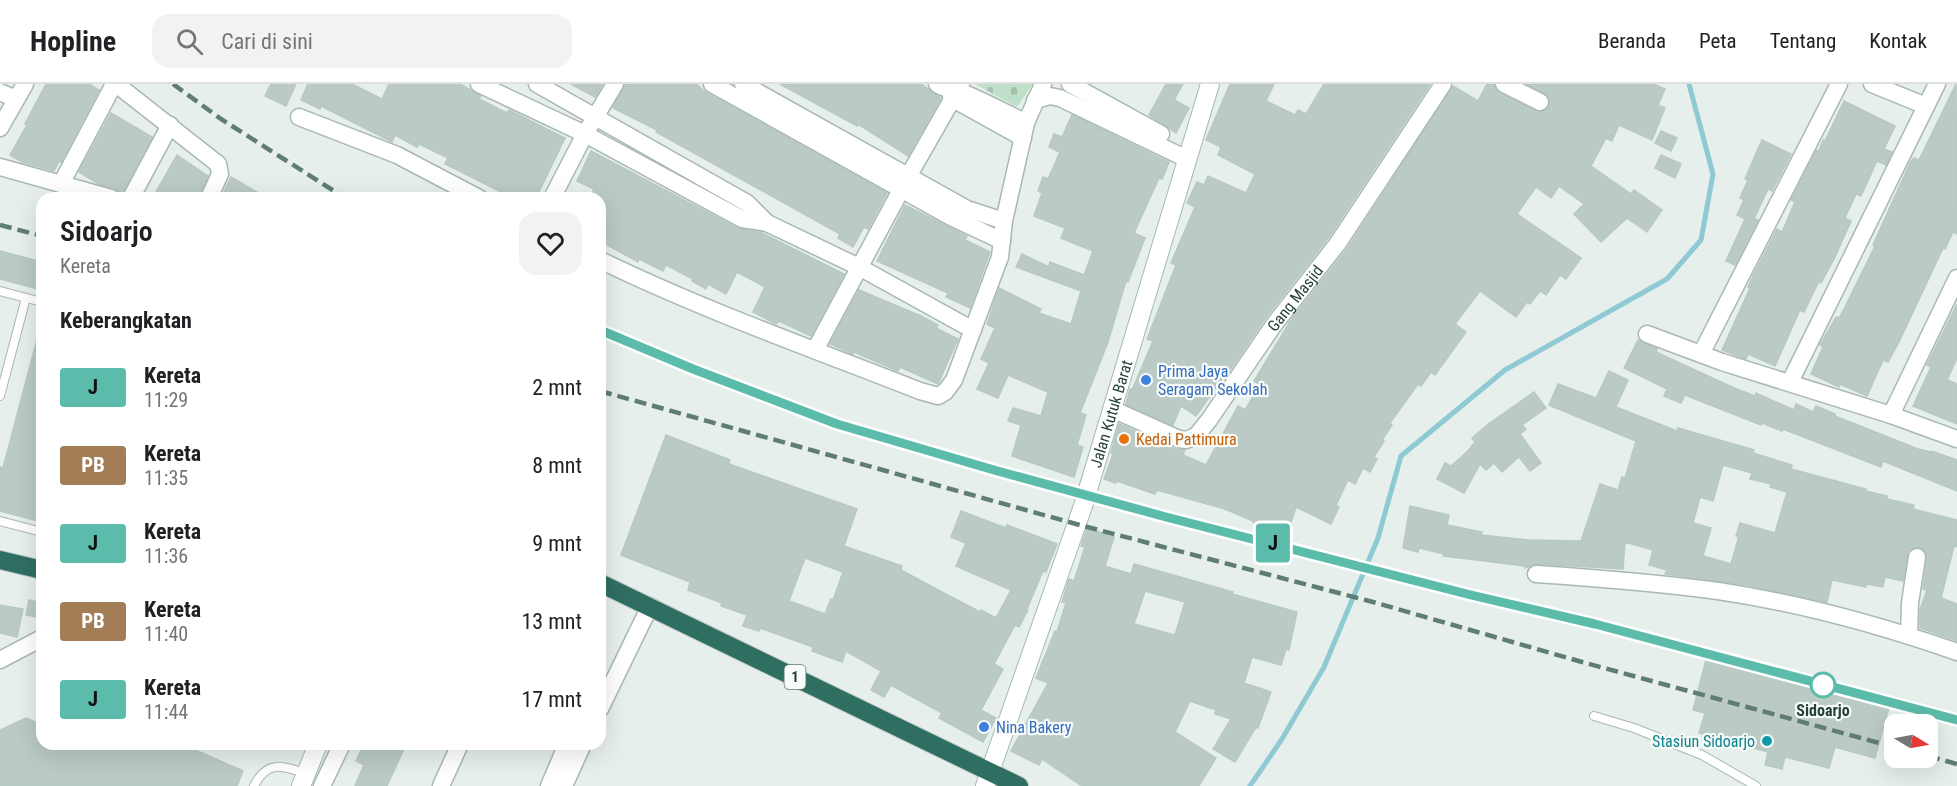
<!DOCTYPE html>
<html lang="id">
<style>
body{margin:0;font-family:"Roboto Condensed",sans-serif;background:#f2f2f2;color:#202124;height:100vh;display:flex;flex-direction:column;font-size:22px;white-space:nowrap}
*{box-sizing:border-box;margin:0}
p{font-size:20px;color:#757577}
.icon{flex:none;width:33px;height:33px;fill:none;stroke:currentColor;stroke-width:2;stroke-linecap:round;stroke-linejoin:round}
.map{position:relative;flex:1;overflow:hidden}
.details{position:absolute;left:36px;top:108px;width:570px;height:558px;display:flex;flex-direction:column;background:#fff;border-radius:18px;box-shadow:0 6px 24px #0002}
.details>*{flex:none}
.badge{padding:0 12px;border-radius:4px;font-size:21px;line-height:39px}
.needle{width:39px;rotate:100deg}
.buttons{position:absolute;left:1884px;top:630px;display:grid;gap:12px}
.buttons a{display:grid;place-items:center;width:54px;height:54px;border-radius:12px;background:#fff;box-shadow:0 6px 24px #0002;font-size:30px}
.map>.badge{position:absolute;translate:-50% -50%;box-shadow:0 0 0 3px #fff}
h2{padding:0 24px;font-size:22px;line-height:54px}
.round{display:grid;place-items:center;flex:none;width:63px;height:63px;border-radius:18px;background:#f2f2f2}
.summary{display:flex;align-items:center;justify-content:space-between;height:102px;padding:0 24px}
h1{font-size:28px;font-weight:600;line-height:45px}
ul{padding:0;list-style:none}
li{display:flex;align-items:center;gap:18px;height:78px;padding:0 24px}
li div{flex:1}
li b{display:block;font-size:22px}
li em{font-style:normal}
li .badge{min-width:66px;font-weight:700;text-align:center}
header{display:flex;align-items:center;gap:36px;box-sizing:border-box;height:84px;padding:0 30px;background:#fff;border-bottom:2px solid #e0e0e0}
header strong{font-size:28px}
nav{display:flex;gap:33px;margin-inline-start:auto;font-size:21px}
.search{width:420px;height:54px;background:#f2f2f2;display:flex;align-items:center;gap:15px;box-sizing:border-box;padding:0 21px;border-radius:18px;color:#757577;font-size:22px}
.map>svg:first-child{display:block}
.cemetery{fill:url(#cemetery-stones)}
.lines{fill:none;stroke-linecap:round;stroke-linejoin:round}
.stream{stroke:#8ec9d4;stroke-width:5}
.building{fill:#bbcac4;stroke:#b8c9c2;stroke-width:1.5;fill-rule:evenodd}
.lane-casing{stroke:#a8b8b2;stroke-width:10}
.street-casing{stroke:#a8b8b2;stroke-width:19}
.secondary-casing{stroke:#a4bbb3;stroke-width:20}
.highway-casing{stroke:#c2cac8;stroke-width:20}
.lane{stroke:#fff;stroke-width:8}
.street{stroke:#fff;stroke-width:16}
.secondary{stroke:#fff;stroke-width:18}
.highway{stroke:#2f6f62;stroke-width:18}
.rail{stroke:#5f7d75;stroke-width:4.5;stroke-dasharray:12 6;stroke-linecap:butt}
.line-casing{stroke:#fff;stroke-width:14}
.line{stroke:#5cbcac;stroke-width:9}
.shop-dot{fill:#3f7fe0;stroke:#f7fbf9;stroke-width:2}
.food-dot{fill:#e8710a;stroke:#f7fbf9;stroke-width:2}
.stop-dot{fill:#fff;stroke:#5cbcac;stroke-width:3}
.culture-dot{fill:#0f9aa8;stroke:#f7fbf9;stroke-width:2}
.labels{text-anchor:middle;stroke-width:4.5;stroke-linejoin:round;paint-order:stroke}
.shield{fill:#f7fbf9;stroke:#637a73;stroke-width:1.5}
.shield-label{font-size:15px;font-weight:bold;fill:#24423a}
.street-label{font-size:16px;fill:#24423a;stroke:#f7fbf9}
.shop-label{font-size:16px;fill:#366cbe;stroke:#f7fbf9;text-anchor:start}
.food-label{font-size:16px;fill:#c56008;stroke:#f7fbf9;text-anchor:start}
.stop-label{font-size:16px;font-weight:bold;fill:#24423a;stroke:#f7fbf9}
.culture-label{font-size:16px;fill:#0d838f;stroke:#f7fbf9;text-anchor:end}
</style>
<header>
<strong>Hopline</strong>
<div class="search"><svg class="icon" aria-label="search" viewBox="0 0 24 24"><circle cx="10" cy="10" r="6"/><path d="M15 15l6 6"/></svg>Cari di sini</div>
<nav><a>Beranda</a><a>Peta</a><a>Tentang</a><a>Kontak</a></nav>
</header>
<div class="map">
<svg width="1957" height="702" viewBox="0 0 1957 702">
<defs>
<pattern id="cemetery-stones" width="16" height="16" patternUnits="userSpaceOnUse" patternTransform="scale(1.5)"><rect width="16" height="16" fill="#bfe0c8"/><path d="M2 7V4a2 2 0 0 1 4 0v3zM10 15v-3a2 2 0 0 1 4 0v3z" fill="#a4c1ad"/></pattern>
</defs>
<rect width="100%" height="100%" fill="#e6efeb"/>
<polygon class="cemetery" points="975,0 1033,0 1017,23"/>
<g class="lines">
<polyline class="stream" points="1250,702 1282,655 1324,583 1378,454 1401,372 1505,286 1667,195 1701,156 1713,90 1689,0"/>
</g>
<g class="building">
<polygon points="46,0 89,0 99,6 61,78 59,77 54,87 22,78 10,71 27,41 25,40"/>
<polygon points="271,0 296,0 286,22 265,12"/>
<polygon points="308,0 352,0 382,15 389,0 460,0 481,12 479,15 507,29 509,26 565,54 536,114 513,114 445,80 448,74 419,60 417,63 395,51 392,58 321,22 320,25 301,16"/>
<polygon points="571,0 603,0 595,13"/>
<polygon points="625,0 696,0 707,9 887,109 868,145 864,143 853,163 838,154 840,150 656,48 657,46 613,24"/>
<polygon points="780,0 921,0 941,14 908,72 858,40 857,42"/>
<polygon points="1166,0 1183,0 1174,16 1189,24 1176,49 1149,31"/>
<polygon points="1230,0 1274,0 1266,17 1295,31 1298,26 1306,30 1324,0 1430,0 1329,153 1264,236 1228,289 1227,288 1196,332 1181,322 1173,341 1126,320 1130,305 1132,306 1153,257 1147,255 1176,181 1171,179 1195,123 1187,119 1197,98 1204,101 1208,92 1246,109 1255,90 1218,71 1221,63 1206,56"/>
<polygon points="1487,0 1494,0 1495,5 1499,9 1540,28 1549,23 1549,13 1527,0 1654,0 1665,5 1658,21 1665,24 1652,56 1619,41 1612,57 1606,54 1591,82 1631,110 1634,106 1662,126 1647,148 1627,134 1601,158 1574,130 1584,120 1559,102 1551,114 1536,103 1517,130 1581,174 1566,195 1560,191 1546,211 1540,207 1530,220 1527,218 1516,233 1480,207 1455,240 1466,248 1435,291 1431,288 1421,302 1418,300 1390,339 1392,341 1382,356 1384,357 1374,373 1377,375 1370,388 1363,384 1355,400 1348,396 1336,421 1339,423 1331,440 1296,423 1287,450 1253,438 1253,437 1225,425 1157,406 1155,410 1117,397 1116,399 1104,395 1113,370 1111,369 1119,340 1175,365 1185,366 1183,371 1206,381 1238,322 1245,326 1260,301 1254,297 1291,236 1347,165 1453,2 1478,17"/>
<polygon points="1956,0 1957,150 1953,148 1945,165 1943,164 1899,258 1888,278 1883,276 1867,312 1840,300 1839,303 1811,290 1823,263 1820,261 1836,233 1839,234 1845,223 1875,162 1873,161 1911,77 1914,74 1919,76"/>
<polygon points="1844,17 1895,42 1884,65 1892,68 1886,81 1877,77 1861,112 1856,110 1845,134 1851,137 1835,173 1821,199 1819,197 1804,228 1800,226 1775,282 1748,270 1746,275 1722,266 1750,204 1748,203 1754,190 1777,145 1782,148 1795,118 1791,116 1817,66 1819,67 1823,56 1825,57"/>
<polygon points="111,29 152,53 121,111 114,104 99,100 79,88"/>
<polygon points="1072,31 1169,78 1162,95 1159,94 1134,149 1145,154 1128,198 1126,197 1108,258 1080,329 1086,331 1077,361 1083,363 1074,393 1012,372 1021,341 1008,337 1013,324 1041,332 1048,308 1008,291 998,314 977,305 989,279 981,275 995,244 987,240 999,204 1041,225 1039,229 1071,240 1081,207 1016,183 1022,170 1049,183 1050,178 1084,191 1093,167 1061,154 1065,144 1034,132 1042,109 1038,107 1043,93 1048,95 1060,68 1049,63 1054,50 1062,53"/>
<polygon points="1661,47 1677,54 1671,67 1655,59"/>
<polygon points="1762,56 1791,70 1772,107 1768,105 1754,135 1758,136 1735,181 1726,177 1745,135 1737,131 1744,116 1740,114 1748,96 1745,95"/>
<polygon points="591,67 737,144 762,149 844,190 811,252 779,237 776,240 753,228 765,203 737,188 726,210 708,200 706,205 692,197 693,195 666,181 663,187 639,175 638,178 600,157 600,114 590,114 594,105 577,97"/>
<polygon points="177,71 208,92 199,114 186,114 175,108 171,114 167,114 156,108"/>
<polygon points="1661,71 1681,80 1675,94 1655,84"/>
<polygon points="231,93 267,114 221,114"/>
<polygon points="905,121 967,152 965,156 990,168 970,224 946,213 948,209 877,177"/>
<polygon points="0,167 42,178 42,206 0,195"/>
<polygon points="859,206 921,232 938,241 936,244 958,255 938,300 900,283 898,287 854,268 853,270 830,260"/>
<polygon points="1957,220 1957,274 1947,296 1957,300 1957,340 1913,322 1931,283 1927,281"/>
<polygon points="37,255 42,256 42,438 0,427 0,383 3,384"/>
<polygon points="1638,256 1657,265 1656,268 1734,304 1755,312 1756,309 1794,326 1796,320 1813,328 1816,322 1835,330 1835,332 1918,365 1931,368 1932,367 1957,376 1957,407 1883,377 1881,383 1783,345 1782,347 1762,339 1761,341 1685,311 1681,319 1664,312 1667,305 1624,284"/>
<path d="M1609 287 1628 296 1616 323 1677 347 1678 344 1754 366 1753 369 1792 381 1791 385 1866 405V407L1887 412V415L1914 421 1913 425 1957 436V463L1954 462 1941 514 1957 520V557L1920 544V526L1927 506 1923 505 1927 474 1926 469 1919 463 1913 464 1908 467 1903 497 1885 493 1883 503 1866 500V503L1832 496 1827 518 1747 501 1665 490 1667 486 1649 481 1653 466 1625 458 1623 485 1537 480 1525 484V482L1443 472 1444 470 1419 464 1418 468 1403 464 1410 422 1449 431 1447 441 1482 448 1481 451 1528 456 1581 457 1600 400 1618 406 1622 393 1625 394 1636 357 1549 321 1558 300 1596 314ZM1723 381 1752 389 1750 395 1771 400 1770 403 1787 408 1775 449 1740 439 1736 452H1739L1731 480 1703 472 1711 444 1693 439 1700 413 1713 417Z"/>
<polygon points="1534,308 1546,324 1522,341 1526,345 1520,350 1541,379 1530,387 1519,373 1502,388 1494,379 1486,386 1480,380 1464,409 1437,395 1445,379 1451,382 1468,367 1475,358 1472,354 1487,341"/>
<path d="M666 351 730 376 729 380 857 425 844 462 902 482 901 486 938 506 980 528 981 526 996 534 1011 506 956 482 966 459 951 453 961 427 1006 444 1007 441 1057 460 1046 488 1043 487 1027 525 1028 526 1019 543 1015 541 994 580 1003 585 981 626 996 634 983 658 939 634 942 629 891 601 884 613 871 606 881 587 846 567 842 578 812 567 813 563 760 544 759 547 743 542 747 531 721 522 722 519 688 506 690 498 621 471ZM805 474 843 488 833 516 831 515 825 530 789 517Z"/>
<path d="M1087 444 1114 453 1105 482 1131 490 1134 480 1233 508 1232 510 1297 528 1289 566 1286 565 1281 581 1252 573 1244 599 1271 608 1258 644 1256 643 1235 678 1213 665 1231 635 1215 630 1216 626 1190 617 1175 648 1216 674 1199 702H1082L1042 675 1039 681 1011 667 1048 599 1036 594 1055 547 1057 548 1066 519 1062 518 1069 495 1074 497 1085 463 1081 462ZM1145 507 1185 518 1175 551 1134 540Z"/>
<polygon points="29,516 42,519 42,534 26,531"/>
<polygon points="0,521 23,525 17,553 0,549"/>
<polygon points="1707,572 1890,620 1875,674 1835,663 1829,684 1785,673 1782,685 1765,681 1768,668 1699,649 1705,629 1693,626"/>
<polygon points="26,634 42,641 42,660 182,660 243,687 237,702 0,702 0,646"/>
<polygon points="364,660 406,660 387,702 355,702 364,681 356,677"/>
</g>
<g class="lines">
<defs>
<g id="lane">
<polyline points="0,207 42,218"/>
<polyline points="0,312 26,214"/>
<polyline points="0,437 42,448"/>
<polyline points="1594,632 1634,644 1702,671 1756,702"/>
<path d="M254 702C267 676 283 681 306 690"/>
</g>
<g id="street">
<polyline points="116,0 218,80 220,90 209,114"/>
<polyline points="479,0 585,50 742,135 767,139 859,183 973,246"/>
<polyline points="537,0 747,119 767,139"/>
<polyline points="712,0 951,133 1002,157"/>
<polyline points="743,0 967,125 1004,137"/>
<path d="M937 0C946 6 955 5 964 9 985 18 1005 28 1026 39"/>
<polyline points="1070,0 1161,50"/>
<polyline points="1504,0 1540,18"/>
<polyline points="1872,0 1926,22"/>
<polyline points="0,8 16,15"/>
<polyline points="951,12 953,15 1023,54"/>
<polyline points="1035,16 1050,12 1060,14 1187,75"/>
<polyline points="299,33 397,71 479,114"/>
<polyline points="0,44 25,0"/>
<polyline points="0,83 111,114"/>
<polyline points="61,100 114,0"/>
<polyline points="131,114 170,41"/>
<polyline points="552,114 585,50 615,0"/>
<path d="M600 176C703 226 813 265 920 307L938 312 945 308 954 296 1000 173 1004 137 1026 39 1043 0"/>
<polyline points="1647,250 1722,278 1891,331 1957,355"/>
<polyline points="815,266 909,91 961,0"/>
<polyline points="1701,270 1839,0"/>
<polyline points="1790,298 1937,0"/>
<path id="s1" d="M1112 325 1179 355 1186 356 1196 352 1209 336 1273 242 1338 159 1443 0"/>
<polyline points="1891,331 1957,194"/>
<path d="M1536 490C1597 494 1658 499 1718 507 1799 519 1880 541 1957 568"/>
<polyline points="1909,552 1910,519 1917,473"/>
<polyline points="0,576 42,554"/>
<polyline points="600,625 650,522"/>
<polyline points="322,702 342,660"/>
<polyline points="441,702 460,660"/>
<polyline points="549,702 567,660"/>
<polyline points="564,702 583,660"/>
</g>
<g id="secondary">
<polyline points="301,702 318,660"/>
<path id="s2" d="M985 702 1083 422 1210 0"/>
</g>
<g id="highway">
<polyline points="0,476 42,486"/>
<polyline points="600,499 1019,702"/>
</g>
</defs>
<use href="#lane" class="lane-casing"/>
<use href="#street" class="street-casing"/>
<use href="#secondary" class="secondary-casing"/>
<use href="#highway" class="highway-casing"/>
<use href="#lane" class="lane"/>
<use href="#street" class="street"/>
<use href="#secondary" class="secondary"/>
<use href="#highway" class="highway"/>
<g class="rail">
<polyline points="173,0 221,35 345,114"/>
<polyline points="0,141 42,152"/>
<polyline points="600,246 693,285 837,340 994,386 1166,433 1471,511 1595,540 1957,636"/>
<polyline points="600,307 1076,440 1373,518 1582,578 1894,663"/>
<polyline points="1928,672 1957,680"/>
</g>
</g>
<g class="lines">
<defs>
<polyline id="line" points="600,246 693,285 837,340 994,386 1166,433 1471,511 1595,540 1957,636"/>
</defs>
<use href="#line" class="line-casing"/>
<use href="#line" class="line"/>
</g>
<g class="shop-dot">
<circle cx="1146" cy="296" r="6"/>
<circle cx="984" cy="643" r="6"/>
</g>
<circle class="food-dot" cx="1124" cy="355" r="6"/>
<circle class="stop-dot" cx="1823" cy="601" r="12"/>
<circle class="culture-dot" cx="1767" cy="657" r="6"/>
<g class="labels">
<rect class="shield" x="784.5" y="581" width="21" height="24" rx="4.5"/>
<g class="shield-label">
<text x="795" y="598">1</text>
</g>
<g class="street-label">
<text dy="6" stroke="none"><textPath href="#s1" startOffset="261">Gang Masjid</textPath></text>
<text dy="6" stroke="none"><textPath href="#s2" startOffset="393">Jalan Kutuk Barat</textPath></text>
</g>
<g class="shop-label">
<text x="1158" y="293">Prima Jaya<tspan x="1158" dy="18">Seragam Sekolah</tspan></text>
<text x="996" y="649">Nina Bakery</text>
</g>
<g class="food-label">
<text x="1136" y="361">Kedai Pattimura</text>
</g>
<g class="stop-label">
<text x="1823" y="632">Sidoarjo</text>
</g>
<g class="culture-label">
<text x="1755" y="663">Stasiun Sidoarjo</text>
</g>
</g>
</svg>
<div class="buttons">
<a><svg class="needle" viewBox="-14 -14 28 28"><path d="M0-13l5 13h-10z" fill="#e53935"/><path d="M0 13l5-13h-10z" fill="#757577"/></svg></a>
</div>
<b class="badge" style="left:1273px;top:459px;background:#5cbcac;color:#111">J</b>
<section class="details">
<div class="summary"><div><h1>Sidoarjo</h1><p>Kereta</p></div><a class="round"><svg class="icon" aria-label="heart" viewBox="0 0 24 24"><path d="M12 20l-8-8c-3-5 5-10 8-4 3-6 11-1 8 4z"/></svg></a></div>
<h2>Keberangkatan</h2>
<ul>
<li><span class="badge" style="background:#5cbcac;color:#111">J</span><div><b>Kereta</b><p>11:29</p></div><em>2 mnt</em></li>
<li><span class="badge" style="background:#a27d56;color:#fff">PB</span><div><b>Kereta</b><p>11:35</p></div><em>8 mnt</em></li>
<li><span class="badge" style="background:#5cbcac;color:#111">J</span><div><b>Kereta</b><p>11:36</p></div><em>9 mnt</em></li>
<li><span class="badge" style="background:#a27d56;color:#fff">PB</span><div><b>Kereta</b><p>11:40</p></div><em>13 mnt</em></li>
<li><span class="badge" style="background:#5cbcac;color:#111">J</span><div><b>Kereta</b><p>11:44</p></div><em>17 mnt</em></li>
</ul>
</section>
</div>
